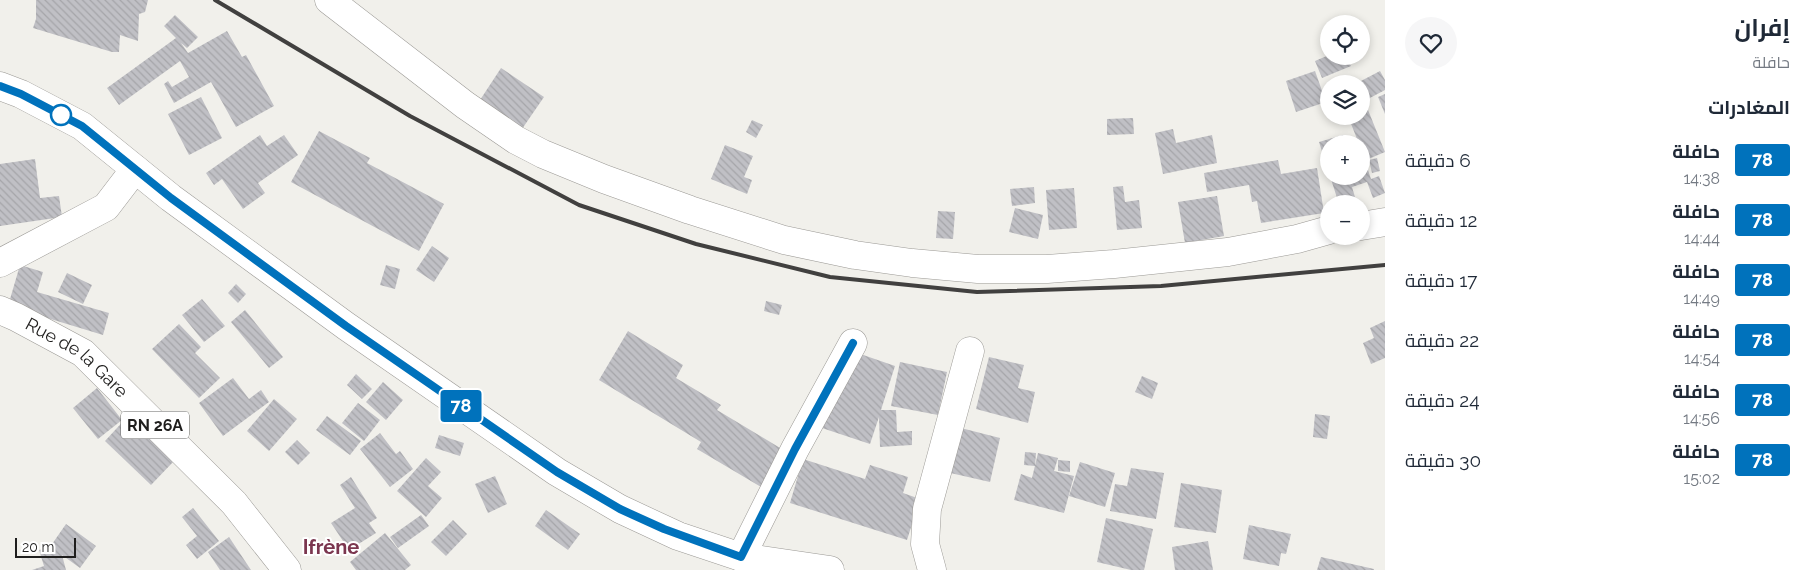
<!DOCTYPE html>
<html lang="ar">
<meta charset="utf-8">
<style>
body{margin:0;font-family:Raleway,Cairo,sans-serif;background:#f6f6f7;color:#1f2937;direction:rtl;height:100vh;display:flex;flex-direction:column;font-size:19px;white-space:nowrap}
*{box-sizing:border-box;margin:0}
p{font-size:16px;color:#747a83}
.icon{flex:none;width:28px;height:28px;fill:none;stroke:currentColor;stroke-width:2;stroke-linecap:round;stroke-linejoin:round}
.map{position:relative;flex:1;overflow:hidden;direction:ltr}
.sheet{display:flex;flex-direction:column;background:#fff;width:425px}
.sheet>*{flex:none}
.badge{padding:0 10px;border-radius:4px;font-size:18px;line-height:32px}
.buttons{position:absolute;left:1320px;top:15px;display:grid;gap:10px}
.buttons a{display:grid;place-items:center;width:50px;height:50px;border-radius:50%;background:#fff;box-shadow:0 2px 8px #0003;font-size:25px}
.scale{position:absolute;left:15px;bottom:12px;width:61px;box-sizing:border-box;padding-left:5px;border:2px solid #1f1e1d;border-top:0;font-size:14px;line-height:18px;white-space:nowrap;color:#1f1e1d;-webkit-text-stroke:4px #fff;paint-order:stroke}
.map>.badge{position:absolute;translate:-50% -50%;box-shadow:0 0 0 2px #fff}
h2{padding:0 20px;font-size:19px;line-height:45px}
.round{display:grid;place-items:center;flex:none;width:52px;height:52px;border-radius:26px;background:#f6f6f7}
.overview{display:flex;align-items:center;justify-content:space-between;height:85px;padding:0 20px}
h1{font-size:24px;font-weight:700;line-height:38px}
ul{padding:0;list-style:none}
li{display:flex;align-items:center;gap:15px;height:60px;padding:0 20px}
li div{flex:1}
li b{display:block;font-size:19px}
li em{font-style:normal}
li .badge{min-width:55px;font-weight:700;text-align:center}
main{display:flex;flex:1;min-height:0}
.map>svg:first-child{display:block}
.building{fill:url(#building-back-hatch)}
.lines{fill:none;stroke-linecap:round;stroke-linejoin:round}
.minor-casing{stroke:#9b9995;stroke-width:29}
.major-casing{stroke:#9b9995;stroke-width:29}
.minor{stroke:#fff;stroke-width:28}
.major{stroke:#fff;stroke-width:28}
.rail{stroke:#41403f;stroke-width:4}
.line-casing{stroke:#fff;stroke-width:11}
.line{stroke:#0072bc;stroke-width:8}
.stop-dot{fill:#fff;stroke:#0072bc;stroke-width:2.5}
.labels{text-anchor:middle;stroke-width:4;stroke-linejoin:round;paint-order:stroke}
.shield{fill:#fff;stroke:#626261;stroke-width:1}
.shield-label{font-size:16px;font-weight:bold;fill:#1f1e1d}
.street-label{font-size:18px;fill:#1f1e1d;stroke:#fff}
.quarter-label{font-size:20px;font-weight:bold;fill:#7b364f;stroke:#fff}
</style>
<main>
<section class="sheet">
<div class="overview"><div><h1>إفران</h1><p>حافلة</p></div><a class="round"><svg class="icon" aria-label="heart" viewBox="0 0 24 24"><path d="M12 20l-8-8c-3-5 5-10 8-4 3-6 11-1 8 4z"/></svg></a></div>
<h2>المغادرات</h2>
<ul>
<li><span class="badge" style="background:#0072bc;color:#fff">78</span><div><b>حافلة</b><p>14:38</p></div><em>6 دقيقة</em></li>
<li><span class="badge" style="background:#0072bc;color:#fff">78</span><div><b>حافلة</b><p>14:44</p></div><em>12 دقيقة</em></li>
<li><span class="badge" style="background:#0072bc;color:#fff">78</span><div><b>حافلة</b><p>14:49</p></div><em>17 دقيقة</em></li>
<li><span class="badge" style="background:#0072bc;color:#fff">78</span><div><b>حافلة</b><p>14:54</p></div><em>22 دقيقة</em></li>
<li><span class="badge" style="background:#0072bc;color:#fff">78</span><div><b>حافلة</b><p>14:56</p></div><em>24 دقيقة</em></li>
<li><span class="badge" style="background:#0072bc;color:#fff">78</span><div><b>حافلة</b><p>15:02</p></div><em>30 دقيقة</em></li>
</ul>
</section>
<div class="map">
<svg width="1385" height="570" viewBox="0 0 1385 570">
<defs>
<pattern id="building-back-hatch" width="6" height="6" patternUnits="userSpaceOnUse" patternTransform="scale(1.25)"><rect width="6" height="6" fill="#c0c0c5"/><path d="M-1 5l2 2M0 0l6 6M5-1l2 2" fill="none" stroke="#a5a5a9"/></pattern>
</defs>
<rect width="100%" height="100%" fill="#f1f0eb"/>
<g class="building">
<polygon points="36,0 148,0 145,12 139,14 138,41 120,35 119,52 112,52 33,28 36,19"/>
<polygon points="175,15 198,37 187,48 181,43 188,53 227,31 242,57 246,55 274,106 236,127 211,82 174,103 164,84 168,81 172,87 189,77 180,61 119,105 107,88 176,38 164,26"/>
<polygon points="1329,55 1329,56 1346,56 1351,66 1322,78 1315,61"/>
<polygon points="501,68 544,97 522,129 480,100"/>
<polygon points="1315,71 1326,102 1296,112 1286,81"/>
<polygon points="1380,71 1385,80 1385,90 1368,99 1361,87 1361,84 1359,82"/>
<polygon points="1385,94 1385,114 1378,97"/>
<polygon points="201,97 222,138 189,155 168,114"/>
<polygon points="1366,105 1385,152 1366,160 1361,148 1361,144 1359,144 1348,116 1361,116 1361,106"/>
<polygon points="1133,118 1134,134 1107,135 1107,119"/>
<polygon points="752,120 763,125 756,138 746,132"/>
<polygon points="1173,129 1176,143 1212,135 1217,163 1163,174 1155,133"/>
<polygon points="319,131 370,158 367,163 444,204 419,251 291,182"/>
<polygon points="260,135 267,146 284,135 298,155 258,183 265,193 243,209 222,179 214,185 206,173"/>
<polygon points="1343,135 1346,144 1329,144 1328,170 1319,142"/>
<polygon points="725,145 753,156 744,177 752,180 747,194 711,179"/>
<polygon points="1363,155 1371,179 1379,176 1385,193 1373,198 1367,182 1352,187 1357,204 1339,204 1330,176 1361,176 1361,156"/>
<polygon points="1377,158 1380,171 1372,173 1369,160"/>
<polygon points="35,159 40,198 59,196 62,217 0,226 0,164"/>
<polygon points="1278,160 1281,174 1317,168 1324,213 1261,223 1257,201 1252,202 1249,185 1207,192 1204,173"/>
<polygon points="1123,186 1125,202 1139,200 1142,228 1117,230 1113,187"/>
<polygon points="1034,187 1035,203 1012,206 1010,189"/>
<polygon points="1074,188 1077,228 1049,230 1046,190"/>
<polygon points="1217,196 1224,236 1185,243 1178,202"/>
<polygon points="1015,208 1043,215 1038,239 1009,232"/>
<polygon points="938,211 955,212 953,239 936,238"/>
<polygon points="432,246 449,258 434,282 416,270"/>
<polygon points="20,265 43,272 37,292 109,313 103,335 8,306"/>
<polygon points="386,265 400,269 395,289 380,285"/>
<polygon points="67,273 92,285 83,304 58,292"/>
<polygon points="236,284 246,294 238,303 228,293"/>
<polygon points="202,299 225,326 204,342 182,315"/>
<polygon points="766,301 782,305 779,315 764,311"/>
<polygon points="245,310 283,357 269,368 231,322"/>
<polygon points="1385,321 1385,358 1371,364 1363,343 1374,338 1370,328"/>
<polygon points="179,324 201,347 195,353 220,378 199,398 152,349"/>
<polygon points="628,331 683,365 676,378 721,405 717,410 795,457 773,494 697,449 701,442 599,380"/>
<polygon points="846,349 895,366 881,410 896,410 897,432 912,431 912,445 880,447 879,417 870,444 819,427"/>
<polygon points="989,357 1024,365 1018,388 1035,392 1028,423 976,409"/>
<polygon points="900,362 947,372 938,415 891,406"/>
<polygon points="356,374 372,389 362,399 347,385"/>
<polygon points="1142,376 1158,383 1152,399 1135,392"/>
<polygon points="233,378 249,399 261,390 269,402 223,436 199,403"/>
<polygon points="383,382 403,400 386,420 366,402"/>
<polygon points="97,388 122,420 98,439 73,408"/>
<polygon points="274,399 297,419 269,451 247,431"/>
<polygon points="358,403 380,420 364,441 342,423"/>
<polygon points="1315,414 1330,416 1327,439 1313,437"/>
<polygon points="128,416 174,461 151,485 105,441"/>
<polygon points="327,416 361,441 350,455 316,430"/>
<polygon points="957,427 1000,438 990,482 946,472"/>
<polygon points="380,433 396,454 400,451 413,469 390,487 360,449"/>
<polygon points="439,435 464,443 460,456 435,448"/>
<polygon points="297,440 310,453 298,465 285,452"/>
<polygon points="1025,452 1036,453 1035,466 1024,465"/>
<polygon points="1038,453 1058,458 1054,471 1074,476 1064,513 1014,500 1021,474 1032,478"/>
<polygon points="426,458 441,472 428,486 442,498 426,517 397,491"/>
<polygon points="803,459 865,479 870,465 908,477 903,493 920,499 907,540 790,503"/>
<polygon points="1058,460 1070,461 1070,472 1058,471"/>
<polygon points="1080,462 1115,473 1105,507 1069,496"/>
<polygon points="1131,468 1164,473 1156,519 1110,511 1115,484 1127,486"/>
<polygon points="495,476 507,504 488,513 475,484"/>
<polygon points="351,477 377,518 369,523 376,533 349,550 331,523 355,508 340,485"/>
<polygon points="1181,483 1222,490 1216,533 1174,527"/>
<polygon points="193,508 219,541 197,559 186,545 197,536 182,517"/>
<polygon points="546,510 580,534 568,550 535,526"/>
<polygon points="421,515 429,526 398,548 390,537"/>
<polygon points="1106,518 1153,529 1144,570 1131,570 1097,562"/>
<polygon points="453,520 467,534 446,556 431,542"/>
<polygon points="66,524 96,546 80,568 62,555 66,570 32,570 44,566 39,550 50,547"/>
<polygon points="1249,525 1291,534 1286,554 1281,553 1279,566 1243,559"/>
<polygon points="385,533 411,565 405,570 356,570 350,562"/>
<polygon points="229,537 251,570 220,570 208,552"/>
<polygon points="1208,541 1213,570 1175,570 1172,547"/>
<polygon points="1321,557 1374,569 1374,570 1317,570"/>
</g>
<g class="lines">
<defs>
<g id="minor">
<polyline points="329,0 465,105 516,140 543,154 604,179 690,210 784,240 855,255 912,263 978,269 1047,269 1114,264 1228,252 1297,239 1329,230"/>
<polyline points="1361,226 1385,222"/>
<polyline points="0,263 106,207 135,169"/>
<polyline points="741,557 795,449 853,343"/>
<polyline points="932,570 925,544 927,509 970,351"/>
</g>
<g id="major">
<polyline points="0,86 21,94 82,126 171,198 346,326 557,472 620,509 678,536 741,557 830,570"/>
<path id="s1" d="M0 310 16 317 83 353 234 503 287 570"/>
</g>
</defs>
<use href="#minor" class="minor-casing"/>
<use href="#major" class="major-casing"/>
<use href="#minor" class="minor"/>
<use href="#major" class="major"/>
<polyline class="rail" points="215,0 410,116 579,205 696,244 830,277 977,292 1161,286 1385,265"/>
</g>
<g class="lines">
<defs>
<polyline id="line" points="0,86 21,94 82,126 171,198 346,326 557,472 620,509 664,529 741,557 795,449 853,343"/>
</defs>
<use href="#line" class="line-casing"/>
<use href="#line" class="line"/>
</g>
<circle class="stop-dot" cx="61" cy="115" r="10"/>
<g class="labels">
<rect class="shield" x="121" y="411.5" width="68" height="27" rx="4"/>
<g class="shield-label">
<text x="155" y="431">RN 26A</text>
</g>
<g class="street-label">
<text dy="6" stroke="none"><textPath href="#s1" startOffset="91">Rue de la Gare</textPath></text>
</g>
<g class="quarter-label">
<text x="331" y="554">Ifrène</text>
</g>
</g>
</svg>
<div class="buttons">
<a><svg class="icon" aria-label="locate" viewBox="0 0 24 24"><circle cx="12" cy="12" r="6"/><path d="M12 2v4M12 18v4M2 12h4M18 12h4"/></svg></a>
<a><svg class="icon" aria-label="layers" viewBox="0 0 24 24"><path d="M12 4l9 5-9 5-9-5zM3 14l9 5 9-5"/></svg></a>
<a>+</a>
<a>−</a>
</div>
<div class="scale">20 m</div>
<b class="badge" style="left:461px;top:406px;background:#0072bc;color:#fff">78</b>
</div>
</main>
